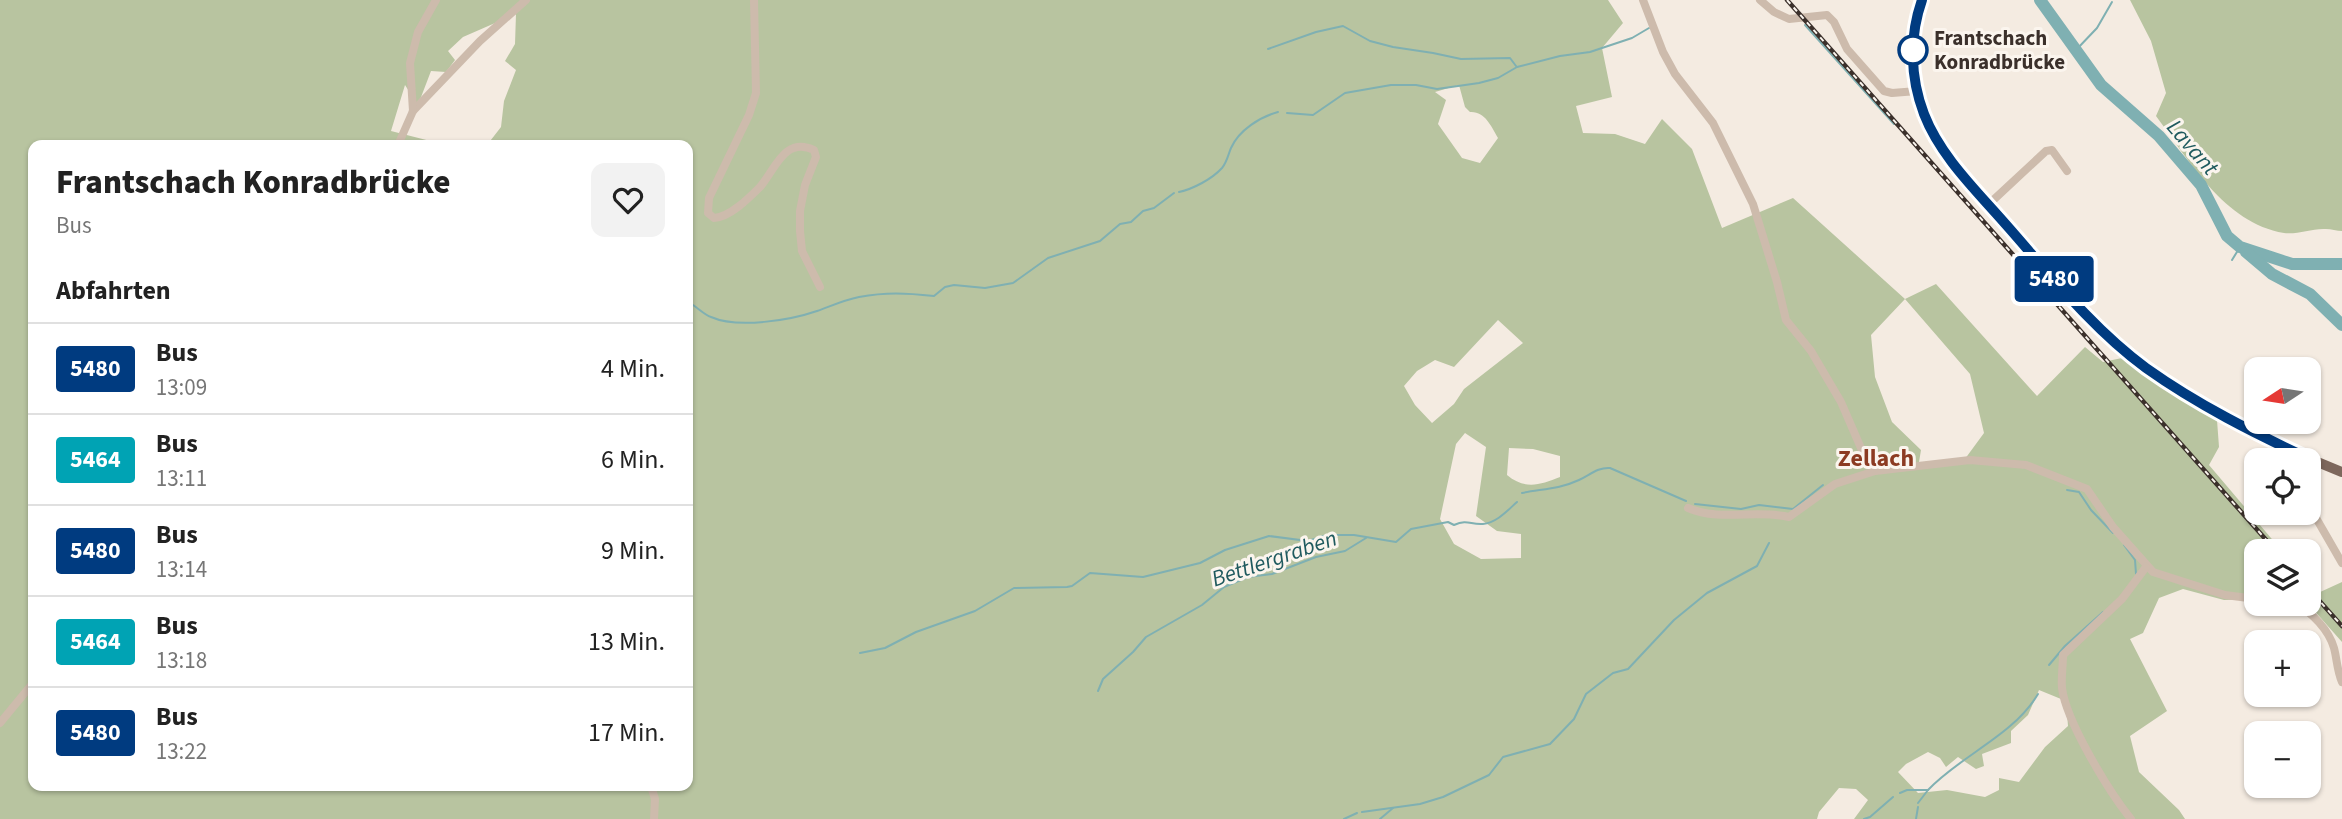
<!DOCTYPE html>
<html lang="de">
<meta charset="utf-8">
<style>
body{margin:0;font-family:"Source Sans 3",sans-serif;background:#f2f2f2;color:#222;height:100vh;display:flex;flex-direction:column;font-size:26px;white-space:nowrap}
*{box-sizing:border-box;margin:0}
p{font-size:23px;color:#767676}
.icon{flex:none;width:38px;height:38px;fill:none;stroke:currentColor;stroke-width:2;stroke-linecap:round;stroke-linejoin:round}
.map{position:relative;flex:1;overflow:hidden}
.panel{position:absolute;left:28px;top:140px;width:665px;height:651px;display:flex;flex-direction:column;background:#fff;border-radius:14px;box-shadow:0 2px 5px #0004}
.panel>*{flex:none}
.badge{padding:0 14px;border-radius:5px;font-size:24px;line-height:46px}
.needle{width:46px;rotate:258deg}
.buttons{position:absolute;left:2244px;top:357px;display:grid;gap:14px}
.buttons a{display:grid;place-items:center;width:77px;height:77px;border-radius:14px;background:#fff;box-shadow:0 2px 5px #0004;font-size:35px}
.map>.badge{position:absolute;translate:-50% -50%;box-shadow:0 0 0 4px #fff}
h2{padding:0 28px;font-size:26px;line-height:63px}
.round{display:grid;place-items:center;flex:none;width:74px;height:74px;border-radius:14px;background:#f2f2f2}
.overview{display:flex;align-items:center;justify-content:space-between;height:119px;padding:0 28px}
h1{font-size:33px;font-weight:800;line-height:52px}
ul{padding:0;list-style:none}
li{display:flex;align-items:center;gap:21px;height:91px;padding:0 28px;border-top:2px solid #e0e0e0}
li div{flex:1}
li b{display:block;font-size:26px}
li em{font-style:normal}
li .badge{min-width:77px;font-weight:700;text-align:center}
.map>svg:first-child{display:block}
.green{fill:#b8c4a0;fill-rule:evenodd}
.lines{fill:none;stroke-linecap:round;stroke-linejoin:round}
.stream{stroke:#7fb0b2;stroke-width:2}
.river{stroke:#7fb0b2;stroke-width:12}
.minor{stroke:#cdbbac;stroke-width:8}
.major{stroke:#7d675c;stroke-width:10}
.rail-casing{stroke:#3b302b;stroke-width:4.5}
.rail{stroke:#fbf5ee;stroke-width:2;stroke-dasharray:5;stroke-linecap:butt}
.line-casing{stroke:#fff;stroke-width:16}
.line{stroke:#003b80;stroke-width:10}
.stop-dot{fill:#fff;stroke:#003b80;stroke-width:3.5}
.labels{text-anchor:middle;stroke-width:6;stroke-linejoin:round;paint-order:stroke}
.stop-label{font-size:21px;font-weight:bold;fill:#3b302b;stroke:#fbf5ee;text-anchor:start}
.water-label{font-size:23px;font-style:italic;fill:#1f5a5e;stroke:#fbf5ee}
.quarter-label{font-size:24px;font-weight:bold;fill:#8c3b22;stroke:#fbf5ee}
</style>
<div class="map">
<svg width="2342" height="819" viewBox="0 0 2342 819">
<rect width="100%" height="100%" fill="#f4ebe1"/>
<g class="green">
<path d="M0 0H1608L1623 23 1602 48 1612 97 1576 106 1583 133 1615 134 1645 144 1662 119 1692 149 1722 228 1793 198 1905 299 1936 284 2037 396 2085 347 2103 362 2122 358 2217 420 2219 447 2209 465 2282 551H2256V599L2224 600 2183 589 2159 598 2143 633 2130 639 2167 711 2130 736 2139 772 2179 810 2185 819H1854L1868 800 1856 789 1839 788 1819 812 1817 819H0ZM516 14 515 44 505 61 516 70 504 101 501 127 487 145H688V786H33V145H446L391 131 405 85 418 105 431 71 446 72 455 60 448 51 463 37ZM1459 85 1465 107 1470 112C1485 111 1491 126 1498 138L1480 163 1462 158 1438 124 1446 100 1435 92ZM1905 299 1970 374 1984 433 1962 463 1918 468 1921 450 1892 422 1875 377 1871 335ZM1498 320 1523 343 1464 389 1454 404 1432 423 1415 405 1404 386 1417 371 1435 360 1454 367ZM1465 433 1486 447 1476 516 1497 531 1521 534V558L1481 559 1454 544 1440 519 1456 444ZM1509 448 1533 449 1560 456V477C1540 485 1525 490 1507 475ZM2039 690 2061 699 2067 713 2068 726 2045 747 2019 782 1999 778V790L1985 797 1947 790 1918 793 1898 772 1906 764 1928 752 1940 758 1946 767 1958 757 1976 769 1984 766 1982 754 2011 743V731L2028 715Z"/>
<path d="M2130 0H2342V231C2337 231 2331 229 2326 229 2312 228 2297 235 2284 233 2224 223 2189 160 2156 116L2166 93 2151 41Z"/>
<polygon points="2308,582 2318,593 2342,582 2342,642 2311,607 2298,604 2308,604"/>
</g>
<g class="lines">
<g class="stream">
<polyline points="1805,25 1894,124"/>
<polyline points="1268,49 1316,32 1343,26 1370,41 1393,47 1433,53 1461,59 1510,58 1516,66"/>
<polyline points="2076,50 2097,28 2112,2"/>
<polyline points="1287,113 1313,115 1345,93 1391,85 1416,85 1437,89 1479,83 1498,78 1517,67 1560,56 1590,52 1632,38 1649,28"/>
<path d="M1179 192C1193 189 1212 179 1222 168 1227 162 1228 155 1231 148 1239 130 1260 117 1278 112"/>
<polyline points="2232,260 2240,247"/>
<path d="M693 305C699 309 705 315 711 317 738 329 791 320 817 311 831 306 844 300 859 297 886 292 906 293 934 296L945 287 954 285 985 288 1013 283 1048 258 1100 241 1120 224 1131 222 1143 211 1154 208 1174 193"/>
<polyline points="2067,490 2079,492 2091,510 2113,533"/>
<path d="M1522 493C1541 489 1560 489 1579 480 1590 475 1598 467 1610 468L1686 501"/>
<polyline points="1695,504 1741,509 1759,505 1793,509 1823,485"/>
<polyline points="2124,545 2135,560 2136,574"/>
<path d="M860 653 885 648 916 632 975 611 1014 588 1067 587 1072 586 1090 573 1143 577 1200 563 1225 550 1269 536 1308 541 1327 535H1354L1396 542 1411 529 1448 522 1454 525C1468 519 1470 525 1483 524 1496 523 1507 511 1517 502"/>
<polyline points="2049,665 2065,646 2103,612"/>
<polyline points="1098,691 1103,679 1133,652 1146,637 1202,605 1224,587 1248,577 1272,574 1316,557 1345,551 1366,538"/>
<path d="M1900 793 1907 790H1928C1961 755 2013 736 2038 694"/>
<polyline points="1918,803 1928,790"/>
<polyline points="1362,812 1420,804 1443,797 1489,775 1503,757 1550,744 1574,719 1586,694 1613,673 1628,669 1674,620 1707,593 1757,566 1769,543"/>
<polyline points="1344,819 1357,813"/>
<polyline points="1380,819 1393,808"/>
<polyline points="1864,819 1870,817 1893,797"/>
<polyline points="1916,819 1918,807"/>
</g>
<g class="river">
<polyline points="2040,0 2101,85 2159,136 2201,185 2227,236 2240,247 2292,264 2342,264"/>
<polyline points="2246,252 2272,274 2310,294 2342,325"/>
</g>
<g class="minor">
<path d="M754 0 756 93 749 115 709 198 708 213 714 218C730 217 749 198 760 187 775 170 784 136 814 150L816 157 805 185 800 211V231L802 251 820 287"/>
<polyline points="1643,0 1663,52 1675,74 1713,123 1753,204 1777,282 1786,320 1811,351 1841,402 1864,455 1875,471"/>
<polyline points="1760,0 1774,12 1789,19 1827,15 1834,22 1847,49 1884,91 1892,93 1917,91"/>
<polyline points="413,111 480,41 526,0"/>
<polyline points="398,145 413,111 410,63 418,32 436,0"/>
<polyline points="1989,204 2046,151 2052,150 2067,171"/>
<polyline points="2308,504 2342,563"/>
<path d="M1688 508C1721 522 1756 509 1789 517L1835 484 1875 471 1970 460 2026 465 2087 489 2113 527 2153 572 2225 595 2256 599"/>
<path d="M2297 604C2312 613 2329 630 2334 648 2337 659 2337 671 2342 682"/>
<polyline points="0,723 33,683"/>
<polyline points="651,786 655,799 654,819"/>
<path d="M2131 819C2109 792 2066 721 2062 688 2061 677 2063 666 2063 655L2122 599 2146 567"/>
</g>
<path class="major" d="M1922 0C1909 37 1910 77 1924 114 1941 158 1979 193 2009 228 2052 277 2093 330 2146 368 2206 411 2273 445 2342 472"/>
<defs>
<g id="rail">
<polyline points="1787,0 2276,551"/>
<polyline points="2308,588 2342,626"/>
</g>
</defs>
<use href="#rail" class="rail-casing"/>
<use href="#rail" class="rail"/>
</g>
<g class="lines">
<defs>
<path id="line" d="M1922 0C1909 37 1910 77 1924 114 1941 158 1979 193 2009 228 2052 277 2093 329 2146 368 2198 405 2254 433 2312 460L2308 469"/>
</defs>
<use href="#line" class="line-casing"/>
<use href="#line" class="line"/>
</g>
<circle class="stop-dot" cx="1913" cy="50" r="14"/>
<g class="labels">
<g class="stop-label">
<text x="1934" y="45">Frantschach<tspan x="1934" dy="24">Konradbrücke</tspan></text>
</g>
<g class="water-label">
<text transform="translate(2193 147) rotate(49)" y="8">Lavant</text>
<text transform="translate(1274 558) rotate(-19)" y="8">Bettlergraben</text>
</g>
<g class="quarter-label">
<text x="1876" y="466">Zellach</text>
</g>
</g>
</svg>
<div class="buttons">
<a><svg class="needle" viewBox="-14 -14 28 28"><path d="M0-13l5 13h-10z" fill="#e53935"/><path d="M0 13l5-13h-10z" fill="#767676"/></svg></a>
<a><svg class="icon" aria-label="locate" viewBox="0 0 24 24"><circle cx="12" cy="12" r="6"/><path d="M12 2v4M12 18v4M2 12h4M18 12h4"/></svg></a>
<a><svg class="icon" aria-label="layers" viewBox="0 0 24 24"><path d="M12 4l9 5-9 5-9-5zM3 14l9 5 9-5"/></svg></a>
<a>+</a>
<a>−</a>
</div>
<b class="badge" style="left:2054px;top:279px;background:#003b80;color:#fff">5480</b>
<section class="panel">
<div class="overview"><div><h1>Frantschach Konradbrücke</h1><p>Bus</p></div><a class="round"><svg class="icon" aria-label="heart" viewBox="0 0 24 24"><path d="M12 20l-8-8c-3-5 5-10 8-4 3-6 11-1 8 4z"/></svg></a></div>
<h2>Abfahrten</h2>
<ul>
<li><span class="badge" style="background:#003b80;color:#fff">5480</span><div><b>Bus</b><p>13:09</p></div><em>4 Min.</em></li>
<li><span class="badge" style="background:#00a3b4;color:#fff">5464</span><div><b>Bus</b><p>13:11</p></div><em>6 Min.</em></li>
<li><span class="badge" style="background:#003b80;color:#fff">5480</span><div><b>Bus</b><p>13:14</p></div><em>9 Min.</em></li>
<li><span class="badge" style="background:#00a3b4;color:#fff">5464</span><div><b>Bus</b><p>13:18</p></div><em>13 Min.</em></li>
<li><span class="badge" style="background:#003b80;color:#fff">5480</span><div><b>Bus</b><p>13:22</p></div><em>17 Min.</em></li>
</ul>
</section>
</div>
